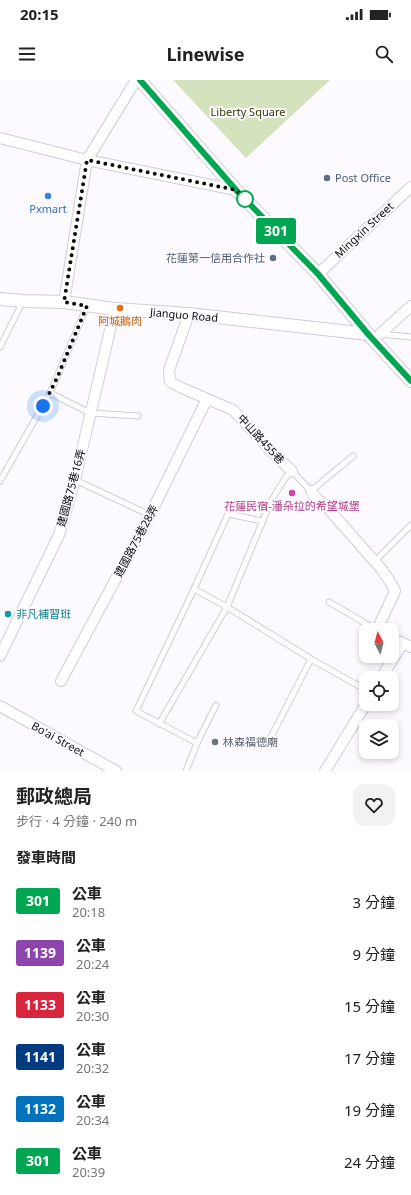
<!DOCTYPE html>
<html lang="zh-TW">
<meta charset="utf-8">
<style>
body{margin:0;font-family:"Noto Sans","Noto Sans TC",sans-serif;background:#f2f2f2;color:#222;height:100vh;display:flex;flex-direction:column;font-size:15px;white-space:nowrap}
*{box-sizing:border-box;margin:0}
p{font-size:13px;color:#767676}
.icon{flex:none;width:22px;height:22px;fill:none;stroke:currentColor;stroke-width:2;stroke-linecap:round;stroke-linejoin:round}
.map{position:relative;height:691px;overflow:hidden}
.sheet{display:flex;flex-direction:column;background:#fff;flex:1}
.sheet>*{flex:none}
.badge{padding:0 8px;border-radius:3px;font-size:14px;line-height:26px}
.needle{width:26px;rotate:353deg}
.buttons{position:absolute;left:359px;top:543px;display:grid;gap:8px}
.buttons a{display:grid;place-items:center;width:40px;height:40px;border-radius:8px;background:#fff;box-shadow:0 2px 6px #0003;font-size:20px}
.you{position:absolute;width:20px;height:20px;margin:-10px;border:3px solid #fff;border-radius:50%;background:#1a73e8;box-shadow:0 0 0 6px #1a73e833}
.map>.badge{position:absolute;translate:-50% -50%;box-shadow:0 0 0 2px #fff}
h2{padding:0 16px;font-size:15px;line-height:36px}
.round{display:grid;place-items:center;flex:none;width:42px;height:42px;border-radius:12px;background:#f2f2f2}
.head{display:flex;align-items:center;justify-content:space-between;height:68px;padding:0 16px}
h1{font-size:19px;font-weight:700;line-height:30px}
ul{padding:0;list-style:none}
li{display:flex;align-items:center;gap:12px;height:52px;padding:0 16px}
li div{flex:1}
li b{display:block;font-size:15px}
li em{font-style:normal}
li .badge{min-width:44px;font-weight:700;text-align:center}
.status{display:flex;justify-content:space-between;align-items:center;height:28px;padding:0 20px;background:#fff;direction:ltr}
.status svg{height:11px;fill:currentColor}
header{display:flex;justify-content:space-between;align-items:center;height:52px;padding:0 16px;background:#fff;font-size:18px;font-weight:700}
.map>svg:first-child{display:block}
.green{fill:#d4e3bd}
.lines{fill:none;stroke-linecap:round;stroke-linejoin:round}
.service-casing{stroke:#d0ced5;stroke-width:7}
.minor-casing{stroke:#d0ced5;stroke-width:12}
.tertiary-casing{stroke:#d0ced5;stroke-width:14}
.service{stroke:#fff;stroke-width:5}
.minor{stroke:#fff;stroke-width:10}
.tertiary{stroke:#fff;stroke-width:12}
.line-casing{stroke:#fff;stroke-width:9}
.line{stroke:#00a651;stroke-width:6}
.walk{stroke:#0c0c0e;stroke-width:4;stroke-dasharray:0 7.2}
.service-dot{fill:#5c6f8a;stroke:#fcfaff;stroke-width:1.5}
.shop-dot{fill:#3f7fe0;stroke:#fcfaff;stroke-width:1.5}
.stop-dot{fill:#fff;stroke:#00a651;stroke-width:2}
.food-dot{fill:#e8710a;stroke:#fcfaff;stroke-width:1.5}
.hotel-dot{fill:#d1479c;stroke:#fcfaff;stroke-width:1.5}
.culture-dot{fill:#0f9aa8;stroke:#fcfaff;stroke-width:1.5}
.worship-dot{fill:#6b7280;stroke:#fcfaff;stroke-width:1.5}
.labels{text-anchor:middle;stroke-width:4;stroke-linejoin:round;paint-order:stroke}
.park-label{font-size:11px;fill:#2d3d00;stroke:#fcfaff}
.service-label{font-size:11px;fill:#4e5e75;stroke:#fcfaff;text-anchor:start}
.shop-label{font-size:11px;fill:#366cbe;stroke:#fcfaff}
.street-label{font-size:11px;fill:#0c0c0e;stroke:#fcfaff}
.food-label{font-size:11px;fill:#c56008;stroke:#fcfaff}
.hotel-label{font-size:11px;fill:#b23c85;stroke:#fcfaff}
.culture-label{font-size:11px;fill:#0d838f;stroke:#fcfaff;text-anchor:start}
.worship-label{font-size:11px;fill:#5b616d;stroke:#fcfaff;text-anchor:start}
</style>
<div class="status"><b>20:15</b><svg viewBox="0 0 49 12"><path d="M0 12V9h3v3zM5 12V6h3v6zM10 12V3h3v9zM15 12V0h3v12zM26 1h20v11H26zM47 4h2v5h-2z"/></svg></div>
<header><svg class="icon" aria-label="menu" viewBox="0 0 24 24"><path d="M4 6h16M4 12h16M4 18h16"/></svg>Linewise<svg class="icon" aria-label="search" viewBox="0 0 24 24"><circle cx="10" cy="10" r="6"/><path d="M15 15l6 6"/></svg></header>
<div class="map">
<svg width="411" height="691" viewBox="0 0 411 691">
<rect width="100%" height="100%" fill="#fcfaff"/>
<polygon class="green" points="173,0 330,0 246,78"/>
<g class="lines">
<defs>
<g id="service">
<polyline points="380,254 411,257"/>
<polyline points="0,267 23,221"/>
<polyline points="50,313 90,333 138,336"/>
<polyline points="75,400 150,435"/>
<polyline points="0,401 50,313 87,226"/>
<polyline points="263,441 228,434 194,509 227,527 311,579 366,610"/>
<polyline points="374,482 411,445"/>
<polyline points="194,509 136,631 197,663"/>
<polyline points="329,522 377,550"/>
<polyline points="159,644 227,527 271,421 286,397 292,391 311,411 353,376"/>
<polyline points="270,659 311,579"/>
<polyline points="186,691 197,663 216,625"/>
</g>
<g id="minor">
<polyline points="0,58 87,80 236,110"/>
<polyline points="318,194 411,107"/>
<polyline points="64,222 87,80 136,0"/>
<polyline points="189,234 169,290 170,302 182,308 233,330 277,377 292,391"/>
<polyline points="380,254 411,226"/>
<polyline points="311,411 317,419 325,425 383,491 392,505 395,511 377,550"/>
<polyline points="392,558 411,567"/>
<polyline points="0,576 59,455 75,400 115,229"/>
<polyline points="381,598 403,563"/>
<polyline points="61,601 150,435 207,319"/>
<polyline points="0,626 116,691"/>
<polyline points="325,691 366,624"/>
</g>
<g id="tertiary">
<polyline points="140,0 236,110 318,194 368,254 411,301"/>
<polyline points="0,219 23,221 64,222 115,229 189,234 368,254"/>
</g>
</defs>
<use href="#service" class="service-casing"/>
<use href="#minor" class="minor-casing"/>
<use href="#tertiary" class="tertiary-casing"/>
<use href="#service" class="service"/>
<use href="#minor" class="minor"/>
<use href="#tertiary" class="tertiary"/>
</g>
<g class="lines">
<defs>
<polyline id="line" points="140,0 236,110 318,194 368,254 411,301"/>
</defs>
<use href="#line" class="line-casing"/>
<use href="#line" class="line"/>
<polyline class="walk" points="43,326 57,298 87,226 64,222 87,80 236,110 246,120 245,119"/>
</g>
<g class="service-dot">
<circle cx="327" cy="98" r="4"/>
<circle cx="273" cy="178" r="4"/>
</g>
<circle class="shop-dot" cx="48" cy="116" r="4"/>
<circle class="stop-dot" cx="245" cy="119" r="8"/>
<circle class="food-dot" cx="120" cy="228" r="4"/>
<circle class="hotel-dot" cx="292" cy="413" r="4"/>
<circle class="culture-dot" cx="8" cy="534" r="4"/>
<circle class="worship-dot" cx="215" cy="662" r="4"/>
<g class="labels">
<g class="park-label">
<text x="248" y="36">Liberty Square</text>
</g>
<g class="service-label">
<text x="335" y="102">Post Office</text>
<text x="265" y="182" text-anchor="end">花蓮第一信用合作社</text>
</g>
<g class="shop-label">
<text x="48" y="133">Pxmart</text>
</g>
<g class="street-label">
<text transform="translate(364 150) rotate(-43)" y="4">Mingxin Street</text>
<text transform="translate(184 235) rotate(5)" y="4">Jianguo Road</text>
<text transform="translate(261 359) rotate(47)" y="4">中山路455巷</text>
<text transform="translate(71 408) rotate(-75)" y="4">建國路75巷16弄</text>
<text transform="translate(136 461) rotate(-62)" y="4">建國路75巷28弄</text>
<text transform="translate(58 659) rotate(29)" y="4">Bo'ai Street</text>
</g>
<g class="food-label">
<text x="120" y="245">阿城鵝肉</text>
</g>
<g class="hotel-label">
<text x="292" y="430">花蓮民宿-潘朵拉的希望城堡</text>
</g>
<g class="culture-label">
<text x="16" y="538">非凡補習班</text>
</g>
<g class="worship-label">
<text x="223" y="666">林森福德廟</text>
</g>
</g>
</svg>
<div class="buttons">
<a><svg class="needle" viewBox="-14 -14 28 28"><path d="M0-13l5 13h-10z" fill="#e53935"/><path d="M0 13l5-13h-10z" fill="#767676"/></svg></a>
<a><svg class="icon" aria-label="locate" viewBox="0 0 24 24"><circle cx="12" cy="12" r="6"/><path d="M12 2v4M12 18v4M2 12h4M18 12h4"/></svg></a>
<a><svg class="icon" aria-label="layers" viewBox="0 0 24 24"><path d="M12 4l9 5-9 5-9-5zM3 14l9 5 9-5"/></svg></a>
</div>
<div class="you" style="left:43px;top:326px"></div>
<b class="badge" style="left:276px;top:151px;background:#00a651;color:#fff">301</b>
</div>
<section class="sheet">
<div class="head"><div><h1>郵政總局</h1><p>步行 · 4 分鐘 · 240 m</p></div><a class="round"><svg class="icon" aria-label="heart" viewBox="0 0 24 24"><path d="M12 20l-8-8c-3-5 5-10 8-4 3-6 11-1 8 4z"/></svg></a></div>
<h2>發車時間</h2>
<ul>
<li><span class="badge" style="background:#00a651;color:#fff">301</span><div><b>公車</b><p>20:18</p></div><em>3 分鐘</em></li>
<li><span class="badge" style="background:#8e44ad;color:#fff">1139</span><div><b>公車</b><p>20:24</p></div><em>9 分鐘</em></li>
<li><span class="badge" style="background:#d7263d;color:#fff">1133</span><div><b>公車</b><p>20:30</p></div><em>15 分鐘</em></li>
<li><span class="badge" style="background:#003b80;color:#fff">1141</span><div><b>公車</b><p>20:32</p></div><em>17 分鐘</em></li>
<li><span class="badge" style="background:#0072bc;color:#fff">1132</span><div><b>公車</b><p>20:34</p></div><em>19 分鐘</em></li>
<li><span class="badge" style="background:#00a651;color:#fff">301</span><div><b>公車</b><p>20:39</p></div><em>24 分鐘</em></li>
</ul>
</section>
